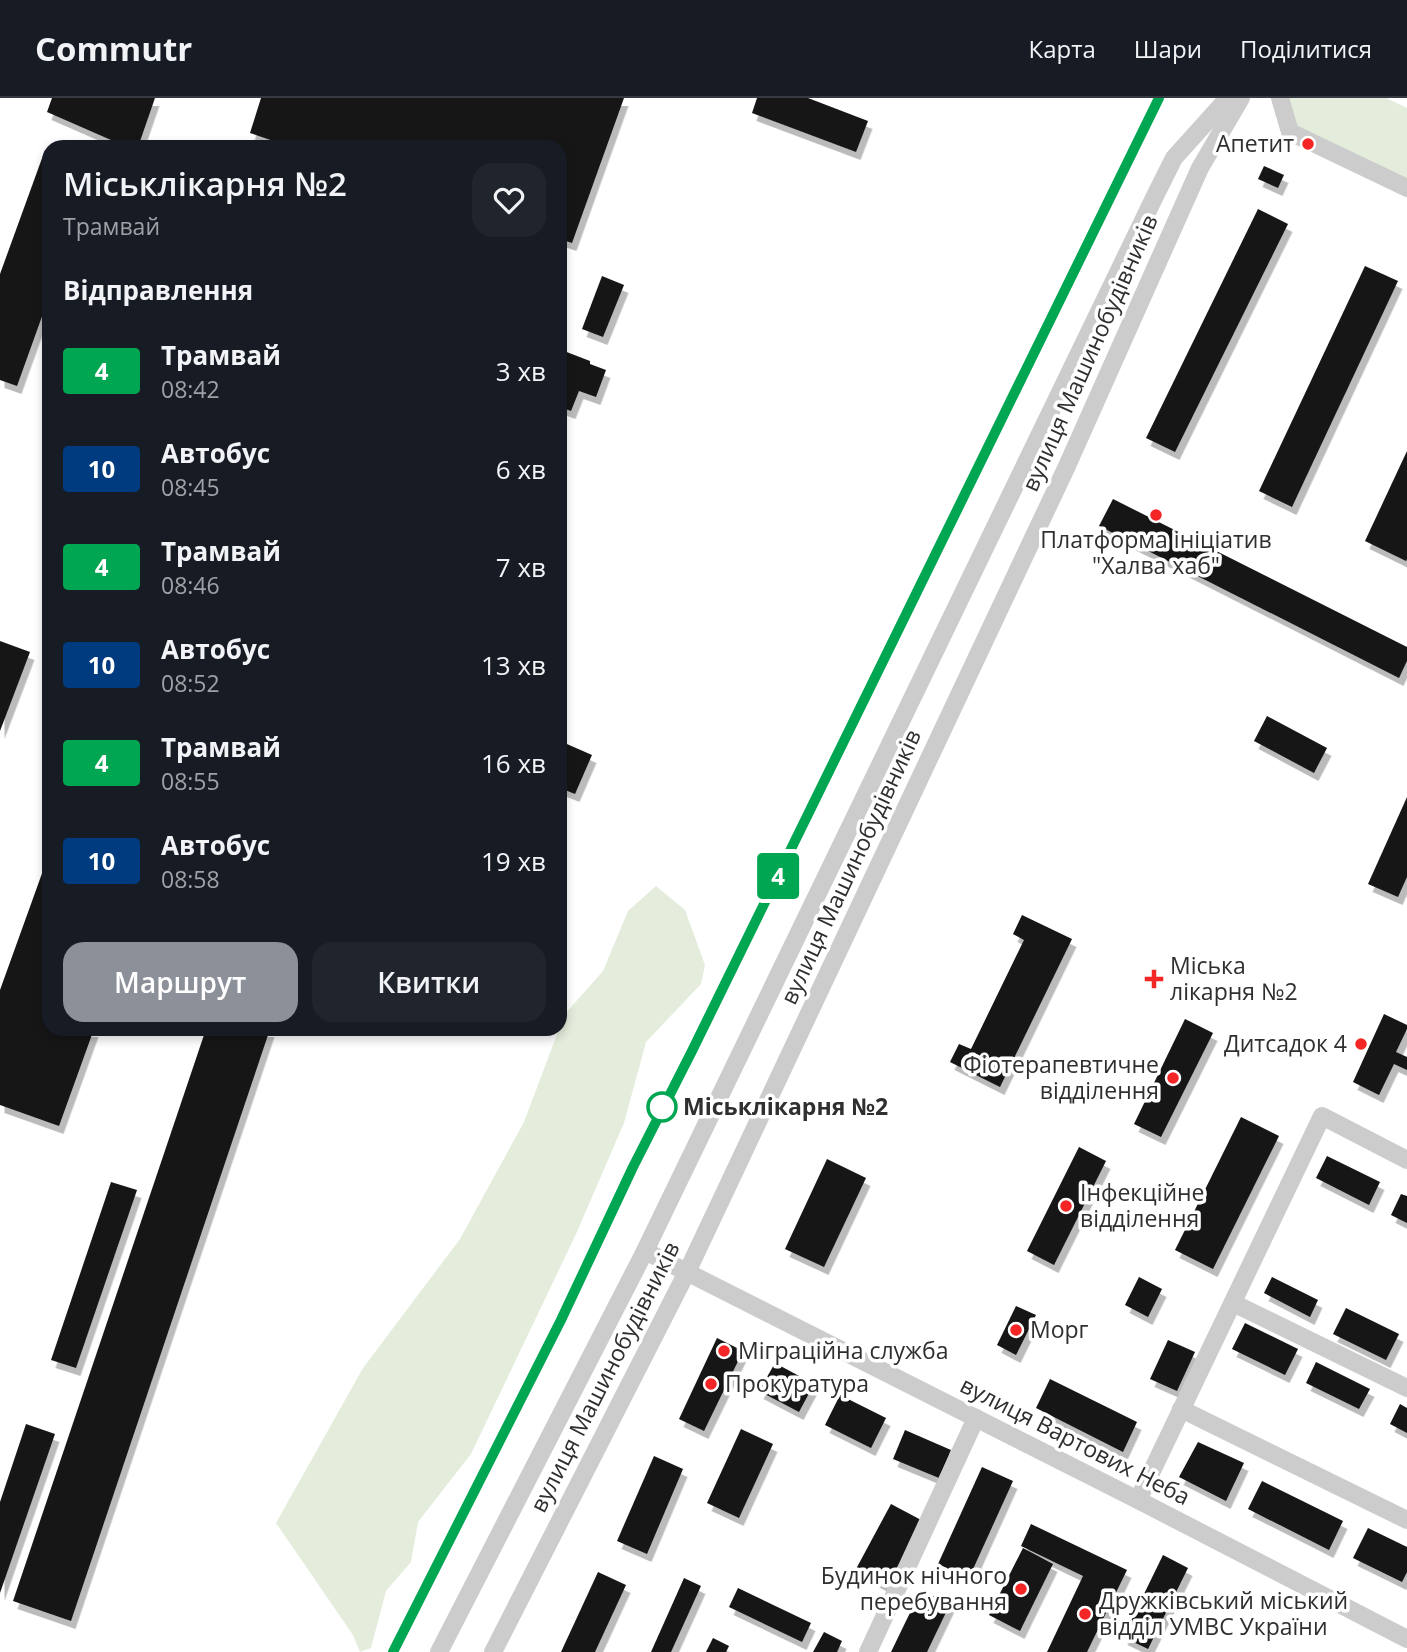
<!DOCTYPE html>
<html lang="uk">
<meta charset="utf-8">
<style>
body{margin:0;font-family:"Open Sans",sans-serif;background:#20242c;color:#f1f3f6;height:100vh;display:flex;flex-direction:column;font-size:26px;white-space:nowrap}
*{box-sizing:border-box;margin:0}
p{font-size:23px;color:#9ea1a6}
.icon{flex:none;width:38px;height:38px;fill:none;stroke:currentColor;stroke-width:2;stroke-linecap:round;stroke-linejoin:round}
.map{position:relative;flex:1;overflow:hidden}
.panel{position:absolute;left:42px;top:42px;width:525px;height:896px;display:flex;flex-direction:column;background:#171b24;border-radius:21px;box-shadow:0 4px 10px #0003}
.panel>*{flex:none}
.badge{padding:0 14px;border-radius:5px;font-size:24px;line-height:46px}
.map>.badge{position:absolute;translate:-50% -50%;box-shadow:0 0 0 4px #fff}
h2{padding:0 21px;font-size:26px;line-height:63px}
.round{display:grid;place-items:center;flex:none;width:74px;height:74px;border-radius:21px;background:#20242c}
.summary{display:flex;align-items:center;justify-content:space-between;height:119px;padding:0 21px}
h1{font-size:33px;font-weight:600;line-height:52px}
.primary-button{display:flex;gap:14px;margin-top:auto;padding:14px 21px}
.primary-button a{flex:1;height:80px;border-radius:21px;background:#8c9099;color:#fff;font-size:28px;font-weight:600;line-height:80px;text-align:center}
.primary-button a+a{background:#20242c;color:#f1f3f6}
ul{padding:0;list-style:none}
li{display:flex;align-items:center;gap:21px;height:98px;padding:0 21px}
li div{flex:1}
li b{display:block;font-size:26px}
li em{font-style:normal}
li .badge{min-width:77px;font-weight:700;text-align:center}
header{display:flex;align-items:center;gap:42px;box-sizing:border-box;height:98px;padding:0 35px;background:#171b24;border-bottom:2px solid #363941}
header strong{font-size:33px}
nav{display:flex;gap:38px;margin-inline-start:auto;font-size:24px}
.map>svg:first-child{display:block}
.green{fill:#e4eddc}
.building{fill:#161616;filter:url(#shadow)}
.lines{fill:none;stroke-linecap:round;stroke-linejoin:round}
.minor{stroke:#ccc;stroke-width:18}
.line-casing{stroke:#fff;stroke-width:16}
.line{stroke:#00a651;stroke-width:10}
.poi-dot{fill:#f32525;stroke:#fff;stroke-width:2.5}
.stop-dot{fill:#fff;stroke:#00a651;stroke-width:3.5}
.labels{text-anchor:middle;stroke-width:7;stroke-linejoin:round;paint-order:stroke}
.poi-label{font-size:23px;fill:#2f2f2f;stroke:#fff;text-anchor:start}
.street-label{font-size:23px;fill:#2f2f2f;stroke:#fff}
.stop-label{font-size:23px;font-weight:bold;fill:#2f2f2f;stroke:#fff;text-anchor:start}
</style>
<header>
<strong>Commutr</strong>
<nav><a>Карта</a><a>Шари</a><a>Поділитися</a></nav>
</header>
<div class="map">
<svg width="1407" height="1554" viewBox="0 0 1407 1554">
<defs>
<filter id="shadow"><feDropShadow dx="4.5" dy="8" stdDeviation="0" flood-color="#0004"/></filter>
</defs>
<rect width="100%" height="100%" fill="#fff"/>
<g class="green">
<polygon points="1283,0 1386,0 1407,10 1407,82 1275,18"/>
<polygon points="656,788 685,812 705,867 701,886 646,944 624,1025 576,1136 471,1356 418,1424 411,1464 386,1493 371,1550 360,1554 353,1537 276,1425 363,1270 460,1141 524,1024 559,931 560,931 564,917 603,873 628,813"/>
</g>
<g class="building">
<polygon points="52,0 155,0 138,49 127,49 47,14"/>
<polygon points="261,0 624,0 572,145 560,141 560,49 291,49 250,35"/>
<polygon points="757,0 808,0 868,23 856,54 752,15"/>
<polygon points="45,52 49,54 49,199 17,288 0,282 0,176"/>
<polygon points="1264,68 1284,77 1278,90 1258,81"/>
<polygon points="1258,111 1288,126 1175,354 1146,340"/>
<polygon points="1365,168 1398,183 1292,409 1259,393"/>
<polygon points="602,178 624,187 603,239 582,231"/>
<polygon points="564,253 590,263 590,266 606,272 596,299 579,293 571,313 560,309 560,263"/>
<polygon points="1407,353 1407,461 1406,463 1365,443"/>
<polygon points="1113,401 1407,549 1407,563 1399,580 1099,428"/>
<polygon points="0,543 30,554 0,633"/>
<polygon points="1267,618 1327,650 1314,675 1254,643"/>
<polygon points="560,643 592,657 575,696 560,690"/>
<polygon points="1407,699 1407,779 1398,799 1368,786"/>
<polygon points="49,756 49,931 94,931 59,1028 0,1007 0,892"/>
<polygon points="1022,817 1072,841 1000,989 950,964 959,946 971,951 1024,842 1013,836"/>
<polygon points="1384,916 1407,927 1407,931 1396,954 1407,959 1407,972 1394,966 1379,997 1353,984"/>
<polygon points="1185,921 1213,935 1161,1039 1134,1026"/>
<polygon points="206,931 270,931 71,1523 13,1503"/>
<polygon points="1241,1019 1279,1038 1213,1171 1175,1152"/>
<polygon points="1079,1049 1106,1063 1054,1167 1027,1153"/>
<polygon points="1327,1058 1380,1084 1369,1107 1316,1080"/>
<polygon points="827,1061 866,1080 824,1169 785,1151"/>
<polygon points="111,1084 137,1092 76,1270 51,1262"/>
<polygon points="1401,1096 1407,1098 1407,1125 1391,1117"/>
<polygon points="1139,1179 1162,1191 1148,1219 1125,1207"/>
<polygon points="1272,1179 1318,1202 1310,1219 1264,1195"/>
<polygon points="1016,1208 1036,1217 1016,1257 997,1247"/>
<polygon points="1346,1210 1399,1236 1386,1262 1333,1236"/>
<polygon points="1245,1225 1298,1251 1285,1277 1232,1251"/>
<polygon points="717,1240 743,1253 704,1333 679,1321"/>
<polygon points="1168,1242 1195,1254 1177,1293 1150,1281"/>
<polygon points="1316,1264 1370,1291 1359,1311 1306,1285"/>
<polygon points="775,1265 814,1286 799,1314 759,1293"/>
<polygon points="1050,1281 1137,1324 1123,1354 1036,1310"/>
<polygon points="840,1297 886,1320 871,1350 825,1327"/>
<polygon points="1400,1306 1407,1310 1407,1335 1390,1326"/>
<polygon points="26,1326 55,1336 0,1495 0,1404"/>
<polygon points="741,1331 773,1346 739,1420 707,1405"/>
<polygon points="905,1332 951,1352 939,1380 893,1361"/>
<polygon points="1198,1344 1244,1365 1226,1403 1179,1379"/>
<polygon points="654,1358 683,1371 647,1456 617,1443"/>
<polygon points="982,1369 1013,1383 969,1480 938,1466"/>
<polygon points="1262,1383 1343,1423 1329,1452 1248,1411"/>
<polygon points="891,1406 923,1423 887,1488 856,1471"/>
<polygon points="1031,1426 1127,1472 1087,1554 1047,1554 1083,1478 1021,1448"/>
<polygon points="1368,1430 1407,1449 1407,1474 1402,1484 1353,1460"/>
<polygon points="1023,1450 1053,1466 1020,1533 989,1517"/>
<polygon points="1163,1457 1188,1470 1148,1551 1123,1539"/>
<polygon points="598,1474 626,1487 595,1554 561,1554"/>
<polygon points="684,1480 701,1488 671,1554 651,1554"/>
<polygon points="738,1490 811,1525 802,1544 729,1509"/>
<polygon points="921,1492 950,1506 927,1554 891,1554"/>
<polygon points="824,1534 842,1543 837,1554 813,1554"/>
<polygon points="713,1540 729,1548 726,1554 706,1554"/>
</g>
<g class="lines">
<g class="minor">
<polyline points="1280,0 1290,34 1407,90"/>
<polyline points="645,1153 1138,1402 1407,1541"/>
<polyline points="1233,1205 1407,1290"/>
<polyline points="1181,1311 1407,1422"/>
<polyline points="1138,1402 1322,1018 1407,1062"/>
<polyline points="439,1554 645,1153 1155,98 1174,60 1228,0"/>
<polyline points="493,1554 689,1170 1067,368 1200,70 1241,0"/>
<polyline points="868,1554 976,1320"/>
</g>
</g>
<g class="lines">
<defs>
<polyline id="line" points="393,1554 561,1222 633,1069 692,953 1159,0"/>
</defs>
<use href="#line" class="line-casing"/>
<use href="#line" class="line"/>
</g>
<g class="poi-dot">
<circle cx="1308" cy="46" r="7"/>
<circle cx="1156" cy="417" r="7"/>
<path d="M1150.5 870.5h7v7h7v7h-7v7h-7v-7h-7v-7h7z"/>
<circle cx="1361" cy="946" r="7"/>
<circle cx="1173" cy="980" r="7"/>
<circle cx="1066" cy="1108" r="7"/>
<circle cx="1016" cy="1232" r="7"/>
<circle cx="724" cy="1253" r="7"/>
<circle cx="711" cy="1286" r="7"/>
<circle cx="1021" cy="1491" r="7"/>
<circle cx="1085" cy="1516" r="7"/>
</g>
<circle class="stop-dot" cx="662" cy="1009" r="14"/>
<g class="labels">
<g class="poi-label">
<text x="1294" y="54" text-anchor="end">Апетит</text>
<text x="1156" y="450" text-anchor="middle">Платформа ініціатив<tspan x="1156" dy="26">"Халва хаб"</tspan></text>
<text x="1170" y="876">Міська<tspan x="1170" dy="26">лікарня №2</tspan></text>
<text x="1347" y="954" text-anchor="end">Дитсадок 4</text>
<text x="1159" y="975" text-anchor="end">Фіотерапевтичне<tspan x="1159" dy="26">відділення</tspan></text>
<text x="1080" y="1103">Інфекційне<tspan x="1080" dy="26">відділення</tspan></text>
<text x="1030" y="1240">Морг</text>
<text x="738" y="1261">Міграційна служба</text>
<text x="725" y="1294">Прокуратура</text>
<text x="1007" y="1486" text-anchor="end">Будинок нічного<tspan x="1007" dy="26">перебування</tspan></text>
<text x="1099" y="1511">Дружківський міський<tspan x="1099" dy="26">відділ УМВС України</tspan></text>
</g>
<g class="street-label">
<text transform="translate(1090 255) rotate(-66)" y="8">вулиця Машинобудівників</text>
<text transform="translate(851 769) rotate(-65)" y="8">вулиця Машинобудівників</text>
<text transform="translate(605 1279) rotate(-63)" y="8">вулиця Машинобудівників</text>
<text transform="translate(1075 1343) rotate(27)" y="8">вулиця Вартових Неба</text>
</g>
<g class="stop-label">
<text x="683" y="1017">Міськлікарня №2</text>
</g>
</g>
</svg>
<b class="badge" style="left:778px;top:778px;background:#00a651;color:#fff">4</b>
<section class="panel">
<div class="summary"><div><h1>Міськлікарня №2</h1><p>Трамвай</p></div><a class="round"><svg class="icon" aria-label="heart" viewBox="0 0 24 24"><path d="M12 20l-8-8c-3-5 5-10 8-4 3-6 11-1 8 4z"/></svg></a></div>
<h2>Відправлення</h2>
<ul>
<li><span class="badge" style="background:#00a651;color:#fff">4</span><div><b>Трамвай</b><p>08:42</p></div><em>3 хв</em></li>
<li><span class="badge" style="background:#003b80;color:#fff">10</span><div><b>Автобус</b><p>08:45</p></div><em>6 хв</em></li>
<li><span class="badge" style="background:#00a651;color:#fff">4</span><div><b>Трамвай</b><p>08:46</p></div><em>7 хв</em></li>
<li><span class="badge" style="background:#003b80;color:#fff">10</span><div><b>Автобус</b><p>08:52</p></div><em>13 хв</em></li>
<li><span class="badge" style="background:#00a651;color:#fff">4</span><div><b>Трамвай</b><p>08:55</p></div><em>16 хв</em></li>
<li><span class="badge" style="background:#003b80;color:#fff">10</span><div><b>Автобус</b><p>08:58</p></div><em>19 хв</em></li>
</ul>
<div class="primary-button"><a>Маршрут</a><a>Квитки</a></div>
</section>
</div>
